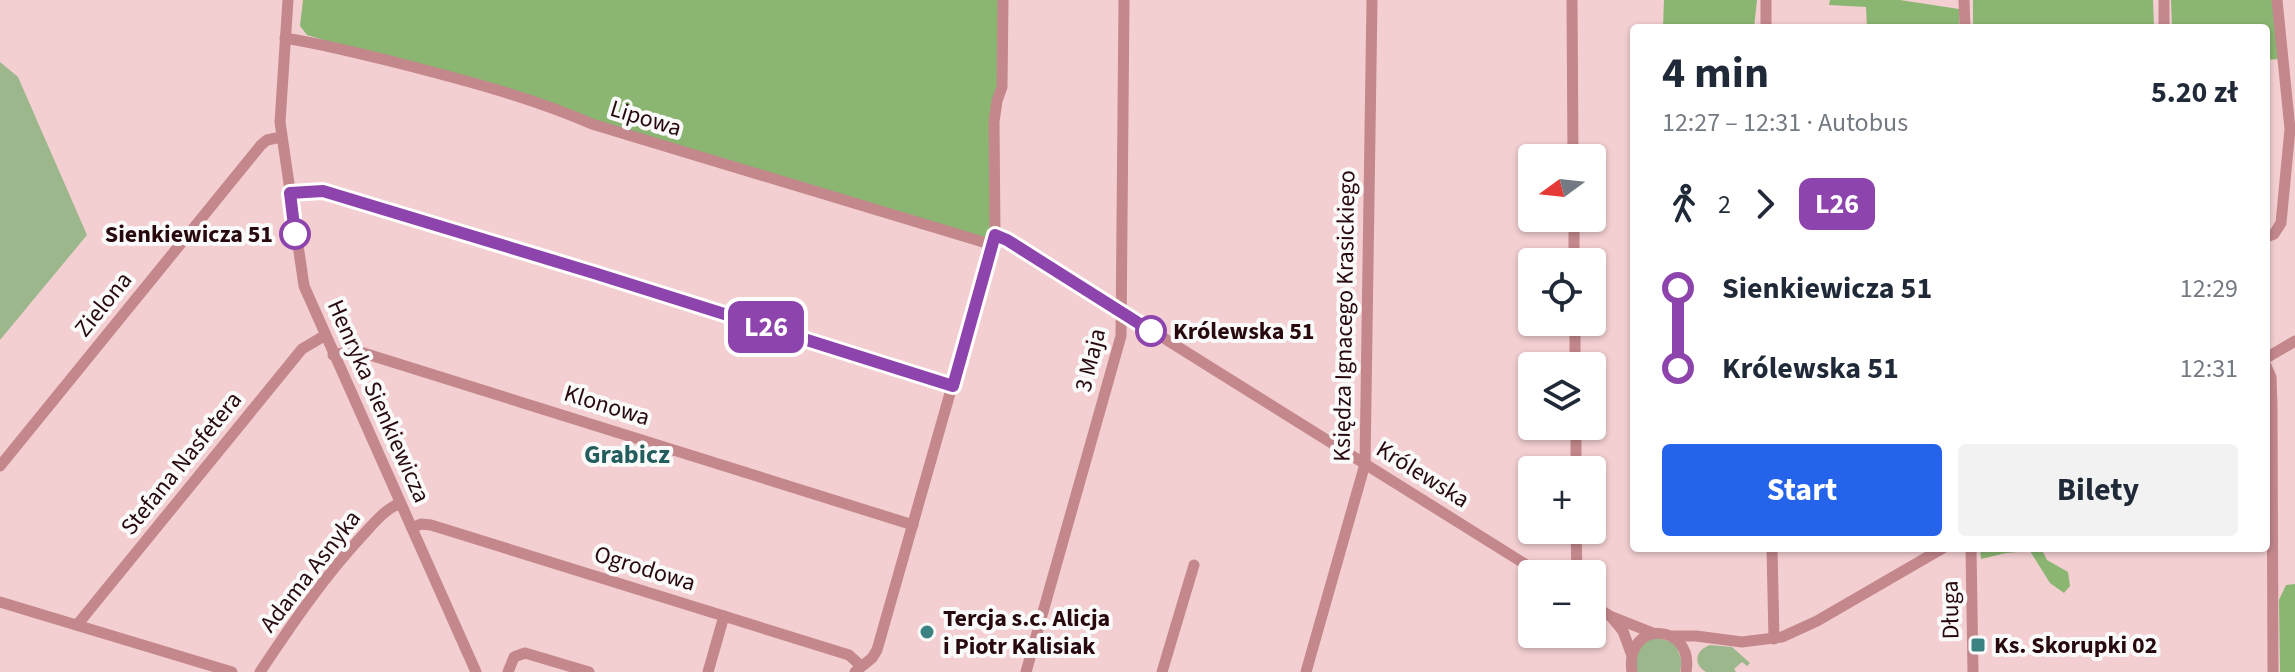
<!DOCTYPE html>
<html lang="pl">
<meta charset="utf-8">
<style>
body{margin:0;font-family:"Source Sans 3",sans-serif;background:#f2f2f3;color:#1f2937;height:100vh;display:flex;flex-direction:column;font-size:30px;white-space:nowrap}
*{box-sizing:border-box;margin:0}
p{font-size:26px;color:#747a83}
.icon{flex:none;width:44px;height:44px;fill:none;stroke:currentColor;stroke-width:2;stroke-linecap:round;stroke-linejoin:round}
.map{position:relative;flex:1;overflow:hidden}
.details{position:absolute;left:1630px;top:24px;width:640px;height:528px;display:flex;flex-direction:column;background:#fff;border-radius:8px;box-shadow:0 2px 6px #0004}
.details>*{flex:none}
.badge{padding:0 16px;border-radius:12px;font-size:28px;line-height:52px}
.needle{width:52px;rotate:255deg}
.buttons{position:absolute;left:1518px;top:144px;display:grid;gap:16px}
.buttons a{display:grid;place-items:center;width:88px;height:88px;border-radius:8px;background:#fff;box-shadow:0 2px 6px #0004;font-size:40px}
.map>.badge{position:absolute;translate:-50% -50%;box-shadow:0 0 0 4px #fff}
.legs{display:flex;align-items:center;gap:12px;height:88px;padding:0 32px;font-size:26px}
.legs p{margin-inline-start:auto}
.overview{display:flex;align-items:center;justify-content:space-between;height:136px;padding:0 32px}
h1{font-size:44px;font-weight:700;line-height:60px}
.cta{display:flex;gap:16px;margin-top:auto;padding:16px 32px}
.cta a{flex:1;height:92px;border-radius:8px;background:#2563eb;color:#fff;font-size:32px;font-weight:700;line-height:92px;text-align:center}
.cta a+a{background:#f2f2f3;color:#1f2937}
ul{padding:0 32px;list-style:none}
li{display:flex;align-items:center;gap:28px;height:80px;font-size:30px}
li i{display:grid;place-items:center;width:12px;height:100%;margin:0 10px;background:currentColor}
li i::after{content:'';width:20px;height:20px;margin:-10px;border:6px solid;border-radius:50%;background:#fff}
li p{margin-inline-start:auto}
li:first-child i{background:linear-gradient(#0000 50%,currentColor 0)}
li:last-child i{background:linear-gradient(currentColor 50%,#0000 0)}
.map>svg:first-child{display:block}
.green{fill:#9bb78b}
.forest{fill:#8bb672}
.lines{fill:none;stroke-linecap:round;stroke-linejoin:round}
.minor{stroke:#c3878c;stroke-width:11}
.line-1-casing{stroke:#fff;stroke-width:18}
.line-1{stroke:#8e44ad;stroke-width:12}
.stop-1-dot{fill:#fff;stroke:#8e44ad;stroke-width:4}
.poi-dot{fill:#3a8382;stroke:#fafafa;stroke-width:3}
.labels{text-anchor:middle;stroke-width:8;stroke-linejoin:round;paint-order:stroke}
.street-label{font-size:24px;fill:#280a0e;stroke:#fafafa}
.stop-label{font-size:24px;font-weight:bold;fill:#280a0e;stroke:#fafafa;text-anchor:end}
.poi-label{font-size:24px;font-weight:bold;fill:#280a0e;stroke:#fafafa;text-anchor:start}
.neighbourhood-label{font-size:26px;font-weight:bold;fill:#235d5d;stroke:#fafafa}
</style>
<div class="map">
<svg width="2295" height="672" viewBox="0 0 2295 672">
<rect width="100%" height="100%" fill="#f3cfd1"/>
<g class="green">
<polygon points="0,62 18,77 87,235 0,340"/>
<polygon points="1655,637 1675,643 1682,661 1680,672 1636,672 1635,660 1640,645"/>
<path d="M1710 645 1732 647 1750 663 1747 666 1742 662 1734 669 1736 672H1706C1692 663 1696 650 1710 645Z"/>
</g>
<g class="forest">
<polygon points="303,0 999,0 999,82 990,240 307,35 300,26"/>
<polygon points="1664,0 1757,0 1754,28 1663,28"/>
<polygon points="1830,0 1900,0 1959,9 1959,28 1867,28 1866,7 1829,5"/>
<polygon points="1973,0 2153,0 2154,28 1973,28"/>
<polygon points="2171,0 2274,0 2279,59 2266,60 2266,28 2172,28"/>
<polygon points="1980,548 2041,548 2047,560 2068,572 2070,586 2064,593 2050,583 2030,551 2006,553 1981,559"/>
<polygon points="2295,584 2295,672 2280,672 2279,600 2286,585"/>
</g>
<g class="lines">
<g class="minor">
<polyline points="288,0 280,122 304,286 476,672"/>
<polyline points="1572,0 1573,158"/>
<polyline points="1766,0 1766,28"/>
<polyline points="1964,0 1965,28"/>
<polyline points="2164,0 2164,28"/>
<path d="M285 38C323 44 361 54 398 63 464 80 530 97 592 124L993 245"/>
<polyline points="290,193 323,191 565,264 953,386"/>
<polyline points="1574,218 1574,262"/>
<polyline points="995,235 1007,240 1541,574"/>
<polyline points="2266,237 2274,234 2281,223 2290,129 2277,0"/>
<polyline points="1575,322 1575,366"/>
<polyline points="333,355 354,350 913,525"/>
<polyline points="2266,358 2295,341"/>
<polyline points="2266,366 2271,377 2272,405 2273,672"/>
<polyline points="1576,426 1576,470"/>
<polyline points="0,466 261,145 267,140 281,137"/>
<polyline points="412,528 421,524 431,525 849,655 861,666"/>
<polyline points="1576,530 1577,574"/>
<polyline points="1772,548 1774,639"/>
<polyline points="1971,548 1973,672"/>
<polyline points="0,602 232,672"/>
<polyline points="1592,605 1610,616 1653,633"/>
<polyline points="1613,619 1623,631 1631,653"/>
<polyline points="77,625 302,349 324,336"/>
<polyline points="1672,636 1696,636 1742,642 1782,637 1817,621 1943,548"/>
<path d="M260 672C292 624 323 578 362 536 374 523 384 510 400 503"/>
<polyline points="508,672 514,657 525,653 589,672"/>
<polyline points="708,672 724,616"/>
<polyline points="855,672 872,658 877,650 995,235 994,122 997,101 1002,87 1003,0"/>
<polyline points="1026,672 1121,336 1124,0"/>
<polyline points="1162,672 1194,565"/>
<polyline points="1306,672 1365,464 1372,0"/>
<path d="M1632 672C1624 618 1695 623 1686 672"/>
</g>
</g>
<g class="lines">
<defs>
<polyline id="line-1" points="295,234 290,193 323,191 594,273 953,386 995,235 1007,240 1151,331"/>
</defs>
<use href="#line-1" class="line-1-casing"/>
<use href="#line-1" class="line-1"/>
</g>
<g class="stop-1-dot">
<circle cx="295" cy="234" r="14"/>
<circle cx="1151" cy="331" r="14"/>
</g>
<g class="poi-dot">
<circle cx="927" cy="632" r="8"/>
<rect x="1970" y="637" width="16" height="16" rx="4"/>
</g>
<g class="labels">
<g class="street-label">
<text transform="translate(646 118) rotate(17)" y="8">Lipowa</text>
<text transform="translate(103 304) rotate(-51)" y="8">Zielona</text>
<text transform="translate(1344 316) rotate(-89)" y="8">Księdza Ignacego Krasickiego</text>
<text transform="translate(1090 360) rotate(-76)" y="8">3 Maja</text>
<text transform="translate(379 401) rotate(66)" y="8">Henryka Sienkiewicza</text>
<text transform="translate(607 405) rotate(17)" y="8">Klonowa</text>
<text transform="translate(181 463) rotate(-51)" y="8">Stefana Nasfetera</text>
<text transform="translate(1423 474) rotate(32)" y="8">Królewska</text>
<text transform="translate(645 568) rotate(17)" y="8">Ogrodowa</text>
<text transform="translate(310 571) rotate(-52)" y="8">Adama Asnyka</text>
<text transform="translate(1950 610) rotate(-91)" y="8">Długa</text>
</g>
<g class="stop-label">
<text x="273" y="242">Sienkiewicza 51</text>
<text x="1173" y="339" text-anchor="start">Królewska 51</text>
</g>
<g class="poi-label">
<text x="943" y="626">Tercja s.c. Alicja<tspan x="943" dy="28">i Piotr Kalisiak</tspan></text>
<text x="1994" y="653">Ks. Skorupki 02</text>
</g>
<g class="neighbourhood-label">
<text x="627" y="463">Grabicz</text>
</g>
</g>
</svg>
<div class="buttons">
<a><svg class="needle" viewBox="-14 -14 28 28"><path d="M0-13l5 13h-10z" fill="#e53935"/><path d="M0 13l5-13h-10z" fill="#747a83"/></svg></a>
<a><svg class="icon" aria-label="locate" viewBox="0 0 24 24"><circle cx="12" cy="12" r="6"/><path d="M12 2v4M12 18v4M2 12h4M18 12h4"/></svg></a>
<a><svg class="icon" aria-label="layers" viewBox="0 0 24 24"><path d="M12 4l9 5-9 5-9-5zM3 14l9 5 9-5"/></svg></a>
<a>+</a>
<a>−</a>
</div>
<b class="badge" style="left:766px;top:327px;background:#8e44ad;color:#fff">L26</b>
<section class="details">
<div class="overview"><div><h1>4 min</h1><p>12:27 – 12:31 · Autobus</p></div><b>5.20 zł</b></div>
<div class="legs"><svg class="icon" aria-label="walk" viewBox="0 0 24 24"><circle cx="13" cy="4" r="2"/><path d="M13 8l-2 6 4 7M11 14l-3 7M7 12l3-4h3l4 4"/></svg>2<svg class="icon" aria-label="forward" viewBox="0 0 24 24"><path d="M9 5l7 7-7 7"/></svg><b class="badge" style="background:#8e44ad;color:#fff">L26</b></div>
<ul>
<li><i style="color:#8e44ad"></i><b>Sienkiewicza 51</b><p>12:29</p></li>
<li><i style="color:#8e44ad"></i><b>Królewska 51</b><p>12:31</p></li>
</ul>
<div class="cta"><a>Start</a><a>Bilety</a></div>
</section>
</div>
